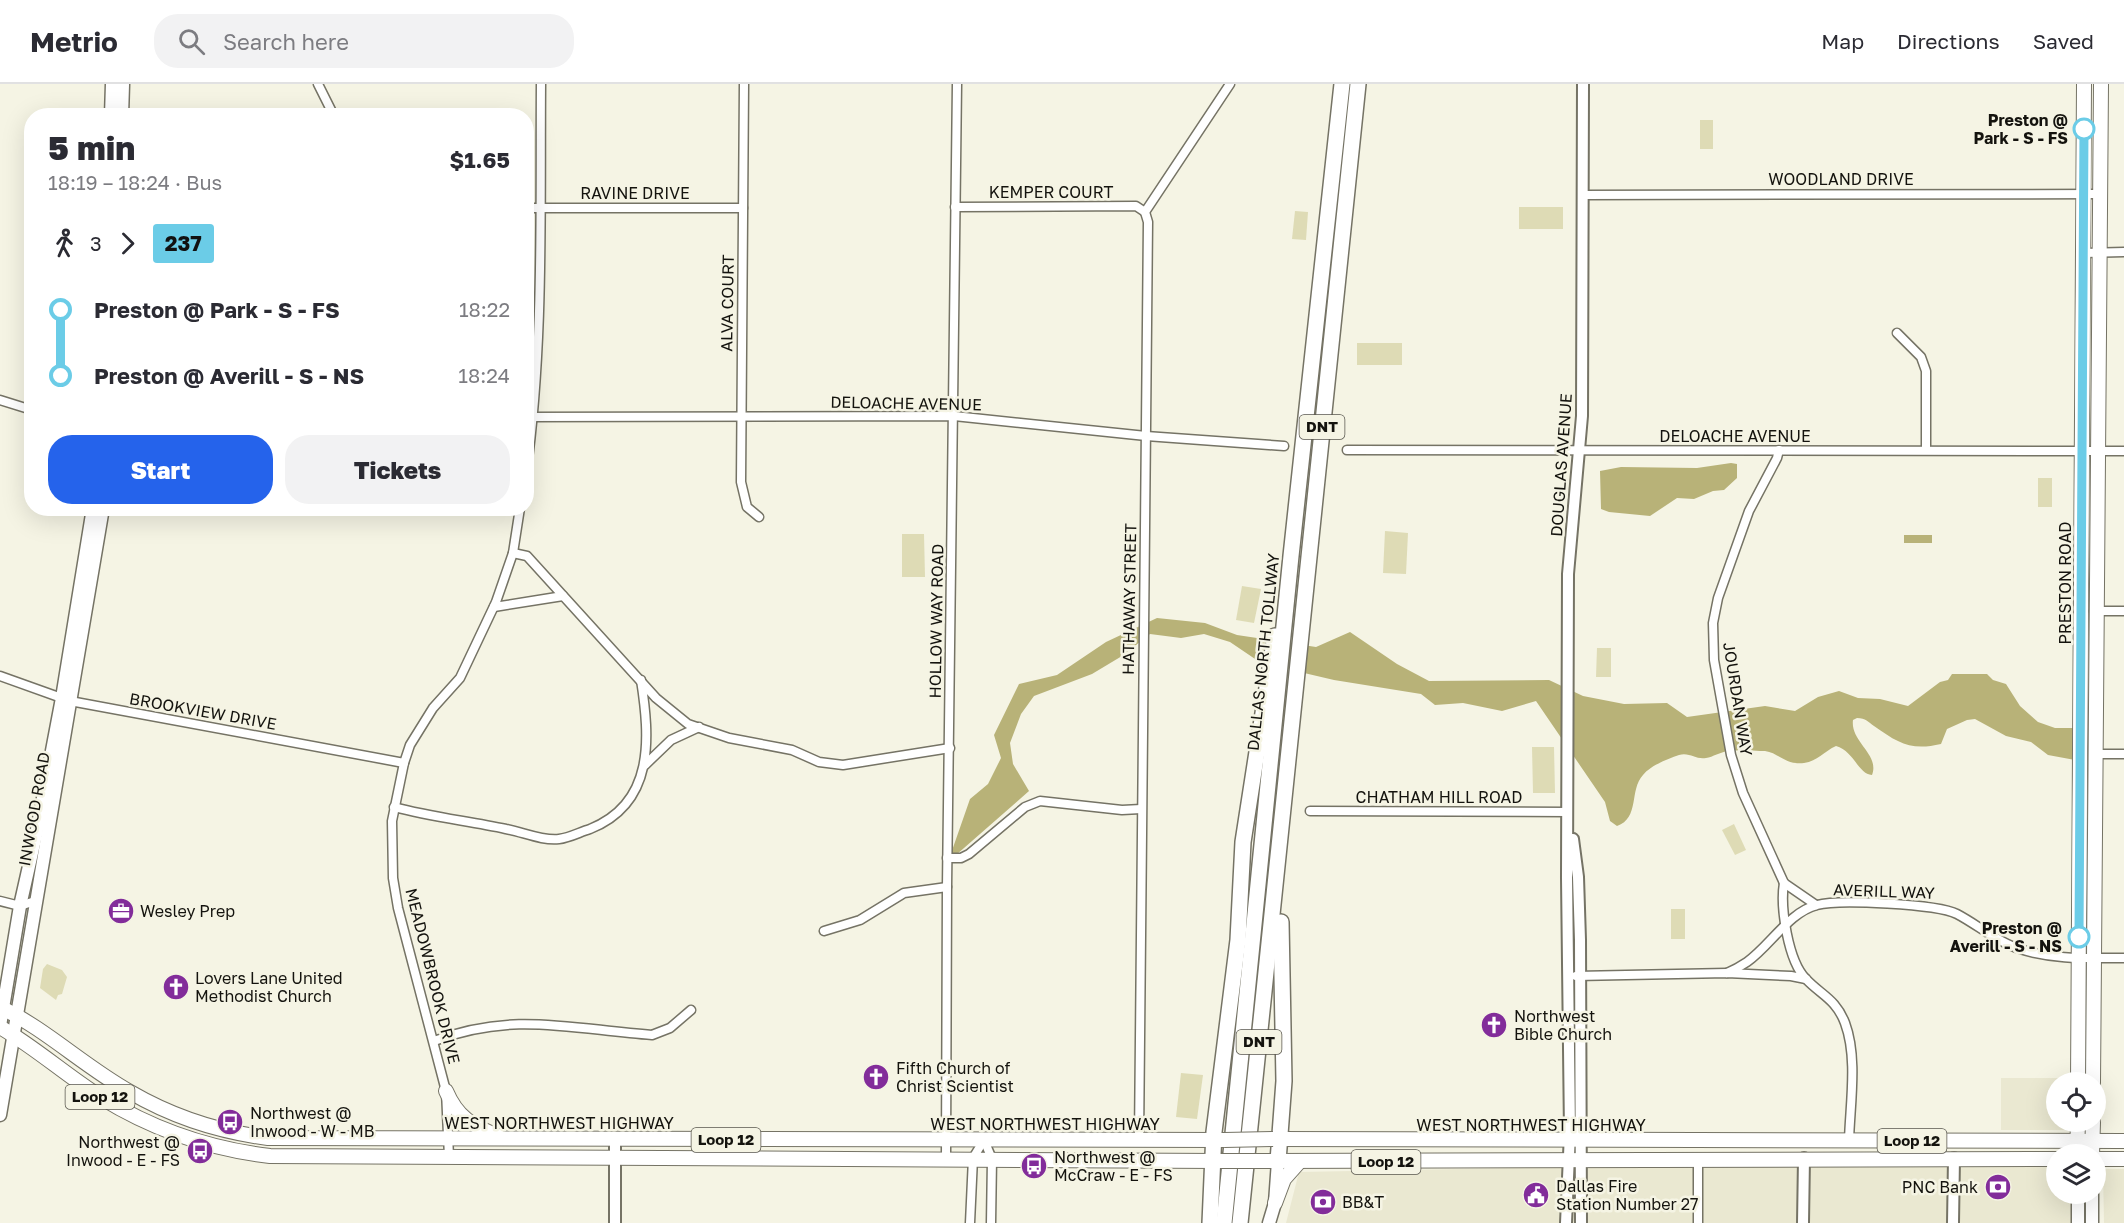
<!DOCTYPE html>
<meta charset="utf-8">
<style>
body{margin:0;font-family:"Golos Text",sans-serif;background:#f2f2f3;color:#2b2b33;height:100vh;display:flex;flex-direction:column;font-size:22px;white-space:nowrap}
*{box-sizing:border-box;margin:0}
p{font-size:20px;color:#7c7c81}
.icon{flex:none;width:33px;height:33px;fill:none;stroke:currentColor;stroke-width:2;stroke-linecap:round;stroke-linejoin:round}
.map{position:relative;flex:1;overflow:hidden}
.details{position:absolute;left:24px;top:24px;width:510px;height:408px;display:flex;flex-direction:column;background:#fff;border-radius:24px;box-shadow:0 6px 24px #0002}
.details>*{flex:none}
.badge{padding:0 12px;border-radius:4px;font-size:21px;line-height:39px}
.tools{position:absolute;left:2046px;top:988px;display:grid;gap:12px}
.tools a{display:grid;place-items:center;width:60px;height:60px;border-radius:50%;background:#fff;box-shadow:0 6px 24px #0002;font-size:30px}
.map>.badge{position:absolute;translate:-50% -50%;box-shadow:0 0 0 3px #fff}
.legs{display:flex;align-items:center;gap:9px;height:66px;padding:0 24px;font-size:20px}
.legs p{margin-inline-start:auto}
.headline{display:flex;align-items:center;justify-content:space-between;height:102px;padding:0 24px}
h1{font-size:33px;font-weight:800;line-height:45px}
.action{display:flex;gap:12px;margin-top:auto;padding:12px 24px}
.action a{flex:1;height:69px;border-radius:24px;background:#2563eb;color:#fff;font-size:24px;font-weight:800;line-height:69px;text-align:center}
.action a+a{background:#f2f2f3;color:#2b2b33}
ul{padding:0 24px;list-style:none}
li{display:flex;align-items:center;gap:21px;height:66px;font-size:22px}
li i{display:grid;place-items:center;width:9px;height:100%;margin:0 8px;background:currentColor}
li i::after{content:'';width:15px;height:15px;margin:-8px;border:4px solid;border-radius:50%;background:#fff}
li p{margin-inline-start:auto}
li:first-child i{background:linear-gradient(#0000 50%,currentColor 0)}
li:last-child i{background:linear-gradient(currentColor 50%,#0000 0)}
header{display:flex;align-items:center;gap:36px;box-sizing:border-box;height:84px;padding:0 30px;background:#fff;border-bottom:2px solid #e1e1e2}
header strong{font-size:28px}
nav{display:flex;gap:33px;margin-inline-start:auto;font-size:21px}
.search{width:420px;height:54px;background:#f2f2f3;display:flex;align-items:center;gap:15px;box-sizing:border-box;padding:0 21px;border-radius:24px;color:#7c7c81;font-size:22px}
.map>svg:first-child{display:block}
.built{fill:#eae8d1}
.green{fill:#dedbb5}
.water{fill:#b8b278}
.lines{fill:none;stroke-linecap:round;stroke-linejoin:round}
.minor-casing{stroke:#757365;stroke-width:11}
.tertiary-casing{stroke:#757365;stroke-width:14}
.secondary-casing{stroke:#757365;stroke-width:15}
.primary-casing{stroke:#757365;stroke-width:16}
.motorway-casing{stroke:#757365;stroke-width:18}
.minor{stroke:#fff;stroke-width:8}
.tertiary{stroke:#fff;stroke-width:10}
.secondary{stroke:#fff;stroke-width:12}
.primary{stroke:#fff;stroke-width:14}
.motorway{stroke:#fff;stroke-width:15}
.primary-bridge-casing{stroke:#757365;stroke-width:16;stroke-linecap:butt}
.primary-bridge{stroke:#fff;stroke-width:14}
.line-1-casing{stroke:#fff;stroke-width:14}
.line-1{stroke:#6bcce7;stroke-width:9}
.stop-1-dot{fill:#fff;stroke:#6bcce7;stroke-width:3}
.labels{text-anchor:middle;stroke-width:5;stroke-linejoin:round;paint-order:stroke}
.shield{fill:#f5f4e4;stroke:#58564e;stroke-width:1.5}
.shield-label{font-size:15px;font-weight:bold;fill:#14130e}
.stop-label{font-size:16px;font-weight:bold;fill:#14130e;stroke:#f5f4e4;text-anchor:end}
.street-label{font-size:16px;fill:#14130e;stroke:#f5f4e4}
.poi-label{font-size:16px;fill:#14130e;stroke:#f5f4e4;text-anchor:start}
</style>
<header>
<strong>Metrio</strong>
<div class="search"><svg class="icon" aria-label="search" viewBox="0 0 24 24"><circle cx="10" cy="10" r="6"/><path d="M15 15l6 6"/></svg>Search here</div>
<nav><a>Map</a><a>Directions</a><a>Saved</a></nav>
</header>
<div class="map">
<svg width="2124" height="1139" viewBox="0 0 2124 1139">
<rect width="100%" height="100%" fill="#f5f4e4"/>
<g class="built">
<polygon points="2001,994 2066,994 2066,999 2056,999 2056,1038 2066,1038 2066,1046 2001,1046"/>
<polygon points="1682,1081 2056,1083 2056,1110 2075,1110 2075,1139 1286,1139 1299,1088"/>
<polygon points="2103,1085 2124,1085 2124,1139 2104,1139"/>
</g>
<g class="green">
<rect x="1700" y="36" width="13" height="29"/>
<rect x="1519" y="123" width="44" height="22"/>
<polygon points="1295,127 1308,128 1306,156 1292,155"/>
<rect x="1357" y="259" width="45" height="22"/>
<rect x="2038" y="394" width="14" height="29"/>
<polygon points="1385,447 1408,449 1406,490 1383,489"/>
<polygon points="902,450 924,450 925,493 902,493"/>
<polygon points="1242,502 1261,505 1254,539 1236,536"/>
<polygon points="1597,564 1611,564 1611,593 1596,593"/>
<polygon points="1532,663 1554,663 1555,709 1533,709"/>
<polygon points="1734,740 1746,766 1735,771 1722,746"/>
<rect x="1671" y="825" width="14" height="30"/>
<polygon points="47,880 62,886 67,893 62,910 58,911 56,916 40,904 43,885"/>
<polygon points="1181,989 1203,991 1197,1035 1176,1033"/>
</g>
<g class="water">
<polygon points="1731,379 1737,380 1737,394 1724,406 1713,407 1694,415 1677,414 1650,432 1609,428 1601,425 1600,387 1621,383 1697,384"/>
<rect x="1904" y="451" width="28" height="8"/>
<path d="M1157 534 1205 539 1237 551 1316 563 1350 548 1397 580 1429 597 1549 596 1583 612 1624 620 1667 619 1687 633 1765 622 1795 627 1818 613 1839 607 1858 614 1880 615 1908 622 1940 598 1948 596 1952 590H1987L1993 596 2006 600 2020 622 2038 638 2055 644H2075V676L2048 671 2031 658 2006 652 1975 635 1967 636 1947 645 1941 660C1911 667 1898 659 1874 642 1868 638 1866 634 1857 634L1853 636C1850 658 1880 670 1872 691 1858 690 1854 667 1836 662 1823 668 1818 677 1804 679 1785 681 1779 669 1765 667 1756 667 1735 666 1728 667 1720 668 1713 673 1706 674 1696 676 1690 668 1679 671 1667 675 1650 682 1643 691 1629 706 1640 734 1617 742L1610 737 1605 718 1536 617 1502 627 1463 619 1435 621 1421 610 1334 596 1261 579 1230 558 1204 550 1181 554 1150 550 1122 572 1092 590 1034 612 1021 630 1010 659 1013 680 1029 707 948 778 970 715 988 700 1001 674 994 651 1019 600 1057 591 1106 558Z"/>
</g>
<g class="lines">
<defs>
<g id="minor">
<polyline points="318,0 334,32"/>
<polyline points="744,0 741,398 747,423 759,433"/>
<polyline points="1582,111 2100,110"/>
<polyline points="955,123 1136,122 1145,128"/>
<polyline points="526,124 743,124"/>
<polyline points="2084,169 2124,168"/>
<polyline points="1897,249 1921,273 1926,287 1926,366"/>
<polyline points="0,316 32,326"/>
<polyline points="526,333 954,332 1146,352 1284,362"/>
<polyline points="1347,366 2124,367"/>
<polyline points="1779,366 1777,374 1749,427 1718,514 1713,539 1714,576 1731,671 1743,709 1784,799 1816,821"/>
<path d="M526 390C544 261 540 130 541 0"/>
<polyline points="513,469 527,472 656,614 688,640 729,654 792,666 819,678 843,681 950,664"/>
<polyline points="494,523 563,512"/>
<polyline points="2094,527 2124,527"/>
<polyline points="0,592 70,617 404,679"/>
<polyline points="2093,670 2124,670"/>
<polyline points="645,681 671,656 699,643"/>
<path d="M394 723C431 733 469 737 506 745 523 748 542 757 559 755 569 754 580 748 590 745 655 719 650 654 641 596"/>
<polyline points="1310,727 1568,728"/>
<polyline points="947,774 961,774 969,770 1025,723 1040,717 1122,726 1141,725"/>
<path d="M1784 799C1780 823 1788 877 1806 895 1821 911 1836 915 1845 939 1858 974 1850 1020 1849 1057"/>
<polyline points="0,817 20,822 35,817"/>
<polyline points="824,847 860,836 904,809 947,803"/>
<path d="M1727 889C1734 886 1741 882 1747 878 1770 862 1789 828 1817 821 1838 815 1937 820 1957 830 1978 841 1997 858 2020 865 2054 876 2089 874 2124 874"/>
<polyline points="1576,892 1727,889 1791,892 1806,895"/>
<path d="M434 957C513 927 571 945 652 951L670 944 691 926"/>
<polyline points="984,1056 992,1075 991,1139"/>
<polyline points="1139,1056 1148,138 1145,128 1230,0"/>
<polyline points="449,1073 446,1007 398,824 393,794 392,737 404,679 410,661 433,624 460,594 496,518 513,469 520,424"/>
<polyline points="946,1074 947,803 957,0"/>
<polyline points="970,1139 973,1074 984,1056"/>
<polyline points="1698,1139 1698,1074"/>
</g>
<g id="tertiary">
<polyline points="1573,755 1578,793 1580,856 1581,1139"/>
<polyline points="615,1056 615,1139"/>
<polyline points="1566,1139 1570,1049 1567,794 1568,490 1582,332 1583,0"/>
<polyline points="1803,1139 1804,1074"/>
<polyline points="1953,1139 1954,1074"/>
</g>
<g id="secondary">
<polyline points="111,32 112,0"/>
<polyline points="122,32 123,0"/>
<polyline points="0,942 20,822 36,751 62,614 93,424"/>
<polyline points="0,1031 103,424"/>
<polyline points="2078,1110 2078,1139"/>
<polyline points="1269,1139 1275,1119 1278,1077"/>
<polyline points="2092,1139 2092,1110"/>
</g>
<g id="primary">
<path d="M0 923C47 946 85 983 130 1008 173 1033 220 1048 268 1054L1224 1056"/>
<path d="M0 943C36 964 67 992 102 1014 154 1046 210 1065 270 1072L1221 1077"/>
<polyline points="2078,999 2084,0"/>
<polyline points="2093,999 2101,0"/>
<path d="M446 1007C457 1033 472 1042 498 1052"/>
<polyline points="1273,1055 2124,1057"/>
<polyline points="2077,1071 2078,1038"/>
<polyline points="2092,1071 2093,1038"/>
<polyline points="2096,1075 2124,1075"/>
<polyline points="1270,1077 2056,1075"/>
<polyline points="1275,1119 1284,1095 1300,1077"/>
</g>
<g id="motorway">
<polyline points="1278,1077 1284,997 1281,838"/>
<polyline points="1210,1139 1214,1048 1238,856 1243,758 1275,552"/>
<polyline points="1224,1139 1291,472 1342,0"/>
<polyline points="1240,1139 1358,0"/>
</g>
</defs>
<use href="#minor" class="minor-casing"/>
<use href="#tertiary" class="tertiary-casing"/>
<use href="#secondary" class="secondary-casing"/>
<use href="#primary" class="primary-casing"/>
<use href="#motorway" class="motorway-casing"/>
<use href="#minor" class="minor"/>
<use href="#tertiary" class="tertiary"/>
<use href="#secondary" class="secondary"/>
<use href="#primary" class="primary"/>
<use href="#motorway" class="motorway"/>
<defs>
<g id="primary-bridge">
<polyline points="1224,1056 1273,1055"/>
<polyline points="1221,1077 1270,1077"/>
</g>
</defs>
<use href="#primary-bridge" class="primary-bridge-casing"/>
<use href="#primary-bridge" class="primary-bridge"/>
</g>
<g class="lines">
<defs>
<polyline id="line-1" points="2079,853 2084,45"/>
</defs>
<use href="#line-1" class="line-1-casing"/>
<use href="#line-1" class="line-1"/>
</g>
<defs>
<symbol id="office-disc" viewBox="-11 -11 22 22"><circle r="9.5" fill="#822c9a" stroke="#f5f4e4"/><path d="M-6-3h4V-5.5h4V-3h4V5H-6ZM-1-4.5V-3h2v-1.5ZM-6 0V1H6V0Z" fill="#fff"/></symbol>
<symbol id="church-disc" viewBox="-11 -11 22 22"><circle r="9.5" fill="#822c9a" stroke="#f5f4e4"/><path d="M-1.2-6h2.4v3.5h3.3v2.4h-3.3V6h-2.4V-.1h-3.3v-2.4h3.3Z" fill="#fff"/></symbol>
<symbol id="bus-disc" viewBox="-11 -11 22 22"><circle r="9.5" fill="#822c9a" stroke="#f5f4e4"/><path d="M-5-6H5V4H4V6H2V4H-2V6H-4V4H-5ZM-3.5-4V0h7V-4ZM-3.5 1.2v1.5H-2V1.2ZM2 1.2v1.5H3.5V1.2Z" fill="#fff"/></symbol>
<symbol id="bank-disc" viewBox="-11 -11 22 22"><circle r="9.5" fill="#822c9a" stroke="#f5f4e4"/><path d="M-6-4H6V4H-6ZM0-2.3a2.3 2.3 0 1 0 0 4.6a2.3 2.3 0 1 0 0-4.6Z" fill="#fff"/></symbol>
<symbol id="civic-disc" viewBox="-11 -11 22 22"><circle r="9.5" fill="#822c9a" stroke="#f5f4e4"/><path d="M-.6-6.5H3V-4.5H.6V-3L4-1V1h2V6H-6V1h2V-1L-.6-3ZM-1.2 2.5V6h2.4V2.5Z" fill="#fff"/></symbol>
</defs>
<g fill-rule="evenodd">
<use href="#office-disc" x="106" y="812" width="30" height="30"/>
<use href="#church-disc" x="161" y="888" width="30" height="30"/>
<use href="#church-disc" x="1479" y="926" width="30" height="30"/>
<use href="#church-disc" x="861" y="978" width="30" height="30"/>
<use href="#bus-disc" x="215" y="1023" width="30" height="30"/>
<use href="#bus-disc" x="185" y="1052" width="30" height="30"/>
<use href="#bus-disc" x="1019" y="1067" width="30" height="30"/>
<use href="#bank-disc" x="1983" y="1088" width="30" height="30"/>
<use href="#civic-disc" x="1521" y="1096" width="30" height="30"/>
<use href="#bank-disc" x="1308" y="1103" width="30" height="30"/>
</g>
<g class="stop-1-dot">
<circle cx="2084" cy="45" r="10"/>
<circle cx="2079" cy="853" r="10"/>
</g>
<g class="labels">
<g class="shield">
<rect x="1299.5" y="331" width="45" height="24" rx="4.5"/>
<rect x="1236.5" y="946" width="45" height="24" rx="4.5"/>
<rect x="65.5" y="1001" width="69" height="24" rx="4.5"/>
<rect x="691.5" y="1044" width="69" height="24" rx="4.5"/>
<rect x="1877.5" y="1045" width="69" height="24" rx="4.5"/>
<rect x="1351.5" y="1066" width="69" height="24" rx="4.5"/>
</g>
<g class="shield-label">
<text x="1322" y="348">DNT</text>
<text x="1259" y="963">DNT</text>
<text x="100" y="1018">Loop 12</text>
<text x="726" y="1061">Loop 12</text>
<text x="1912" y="1062">Loop 12</text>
<text x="1386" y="1083">Loop 12</text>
</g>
<g class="stop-label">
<text x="2068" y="42">Preston @<tspan x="2068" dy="18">Park - S - FS</tspan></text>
<text x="2062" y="850">Preston @<tspan x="2062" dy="18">Averill - S - NS</tspan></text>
</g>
<g class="street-label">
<text x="1841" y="101">WOODLAND DRIVE</text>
<text x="1051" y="114">KEMPER COURT</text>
<text x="635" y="115">RAVINE DRIVE</text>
<text transform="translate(727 219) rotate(-89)" y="6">ALVA COURT</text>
<text transform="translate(906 319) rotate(1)" y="6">DELOACHE AVENUE</text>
<text x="1735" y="358">DELOACHE AVENUE</text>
<text transform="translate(1561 381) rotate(-86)" y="6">DOUGLAS AVENUE</text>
<text transform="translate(2065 499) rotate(-90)" y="6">PRESTON ROAD</text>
<text transform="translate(1129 515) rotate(-89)" y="6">HATHAWAY STREET</text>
<text transform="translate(936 537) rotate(-89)" y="6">HOLLOW WAY ROAD</text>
<text transform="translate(1263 568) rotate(-84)" y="6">DALLAS NORTH TOLLWAY</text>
<text transform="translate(1738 615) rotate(81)" y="6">JOURDAN WAY</text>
<text transform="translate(203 627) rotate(10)" y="6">BROOKVIEW DRIVE</text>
<text x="1439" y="719">CHATHAM HILL ROAD</text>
<text transform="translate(34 725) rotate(-80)" y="6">INWOOD ROAD</text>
<text transform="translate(1884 807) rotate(2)" y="6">AVERILL WAY</text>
<text transform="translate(433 892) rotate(76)" y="6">MEADOWBROOK DRIVE</text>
<text x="559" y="1045">WEST NORTHWEST HIGHWAY</text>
<text x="1045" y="1046">WEST NORTHWEST HIGHWAY</text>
<text x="1531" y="1047">WEST NORTHWEST HIGHWAY</text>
</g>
<g class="poi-label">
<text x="140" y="833">Wesley Prep</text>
<text x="195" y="900">Lovers Lane United<tspan x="195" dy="18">Methodist Church</tspan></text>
<text x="1514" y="938">Northwest<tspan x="1514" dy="18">Bible Church</tspan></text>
<text x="896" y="990">Fifth Church of<tspan x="896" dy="18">Christ Scientist</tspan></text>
<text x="250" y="1035">Northwest @<tspan x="250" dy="18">Inwood - W - MB</tspan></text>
<text x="180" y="1064" text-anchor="end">Northwest @<tspan x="180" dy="18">Inwood - E - FS</tspan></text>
<text x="1054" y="1079">Northwest @<tspan x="1054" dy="18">McCraw - E - FS</tspan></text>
<text x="1556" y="1108">Dallas Fire<tspan x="1556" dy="18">Station Number 27</tspan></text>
<text x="1978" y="1109" text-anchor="end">PNC Bank</text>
<text x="1342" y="1124">BB&amp;T</text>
</g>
</g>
</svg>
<div class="tools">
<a><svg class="icon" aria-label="locate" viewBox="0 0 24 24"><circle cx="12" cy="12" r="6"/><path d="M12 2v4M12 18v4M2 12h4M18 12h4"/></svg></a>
<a><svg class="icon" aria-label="layers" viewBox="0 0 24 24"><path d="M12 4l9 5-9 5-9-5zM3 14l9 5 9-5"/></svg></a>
</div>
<section class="details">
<div class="headline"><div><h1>5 min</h1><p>18:19 – 18:24 · Bus</p></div><b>$1.65</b></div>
<div class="legs"><svg class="icon" aria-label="walk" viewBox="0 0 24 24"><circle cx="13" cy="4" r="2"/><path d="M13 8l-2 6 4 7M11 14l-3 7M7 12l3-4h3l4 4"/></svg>3<svg class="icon" aria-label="forward" viewBox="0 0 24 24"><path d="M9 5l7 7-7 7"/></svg><b class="badge" style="background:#6bcce7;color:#111">237</b></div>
<ul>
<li><i style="color:#6bcce7"></i><b>Preston @ Park - S - FS</b><p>18:22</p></li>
<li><i style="color:#6bcce7"></i><b>Preston @ Averill - S - NS</b><p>18:24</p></li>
</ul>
<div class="action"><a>Start</a><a>Tickets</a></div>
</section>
</div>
